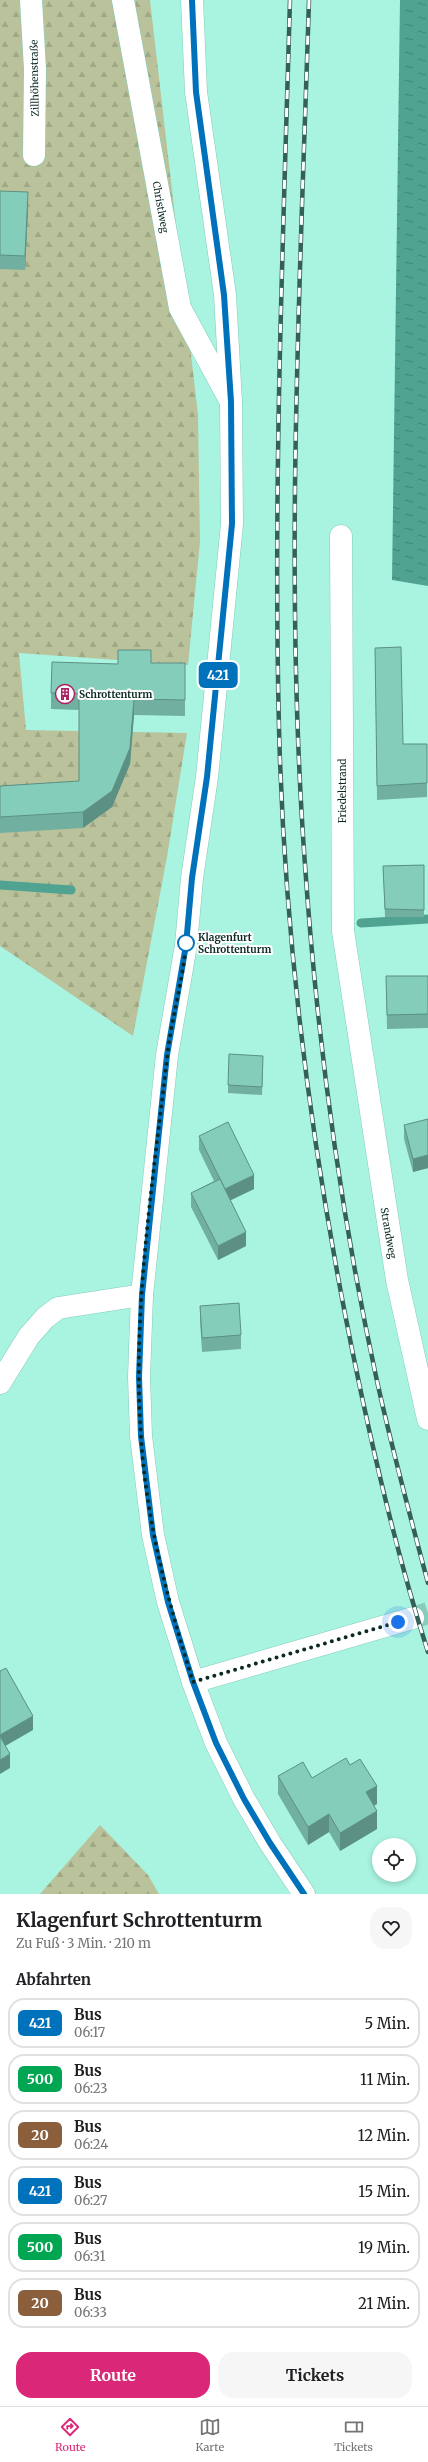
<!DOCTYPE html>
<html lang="de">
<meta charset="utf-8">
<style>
body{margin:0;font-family:Merriweather,serif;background:#f6f6f6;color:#202124;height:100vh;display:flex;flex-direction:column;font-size:15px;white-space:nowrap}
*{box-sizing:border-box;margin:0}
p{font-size:13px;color:#757577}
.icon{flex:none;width:22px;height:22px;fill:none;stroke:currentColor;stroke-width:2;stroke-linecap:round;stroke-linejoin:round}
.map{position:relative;height:1894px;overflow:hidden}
.details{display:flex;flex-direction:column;background:#fff;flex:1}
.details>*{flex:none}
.badge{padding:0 8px;border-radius:6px;font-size:14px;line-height:26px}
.controls{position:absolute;left:372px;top:1838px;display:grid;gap:8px}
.controls a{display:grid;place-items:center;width:44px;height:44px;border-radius:50%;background:#fff;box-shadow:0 2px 6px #0003;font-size:20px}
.you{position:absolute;width:20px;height:20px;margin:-10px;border:3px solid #fff;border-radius:50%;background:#1a73e8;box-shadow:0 0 0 6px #1a73e833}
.map>.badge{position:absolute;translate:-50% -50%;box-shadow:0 0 0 2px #fff}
h2{padding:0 16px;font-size:15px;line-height:36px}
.round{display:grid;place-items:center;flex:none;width:42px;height:42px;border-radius:16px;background:#f6f6f6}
.overview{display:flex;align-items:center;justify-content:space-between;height:68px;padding:0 16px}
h1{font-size:19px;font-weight:700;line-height:30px}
.action{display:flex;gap:8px;margin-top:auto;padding:8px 16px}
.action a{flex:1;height:46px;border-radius:16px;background:#db2777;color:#fff;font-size:16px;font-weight:700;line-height:46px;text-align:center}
.action a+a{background:#f6f6f6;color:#202124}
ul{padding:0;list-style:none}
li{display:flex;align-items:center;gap:12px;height:50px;margin:0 8px 6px;padding:0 8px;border:2px solid #e0e0e0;border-radius:16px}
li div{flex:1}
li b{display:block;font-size:15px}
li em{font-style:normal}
li .badge{min-width:44px;font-weight:700;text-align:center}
.menu{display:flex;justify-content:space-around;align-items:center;height:56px;border-top:1px solid #e0e0e0;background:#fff;font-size:11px;color:#757577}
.menu a{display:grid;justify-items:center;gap:2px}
.menu .active{color:#db2777}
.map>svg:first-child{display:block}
.forest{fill:url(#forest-firs)}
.water{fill:url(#water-ripples)}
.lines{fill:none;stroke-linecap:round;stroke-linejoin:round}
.stream{stroke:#4fa390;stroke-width:9}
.minor-tunnel{stroke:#89ccbb;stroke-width:22;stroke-dasharray:22 11;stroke-linecap:butt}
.minor-casing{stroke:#82ccb9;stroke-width:23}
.major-casing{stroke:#82ccb9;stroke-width:23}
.minor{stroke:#fff;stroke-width:22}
.major{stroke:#fff;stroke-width:22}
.rail-casing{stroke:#356057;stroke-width:4.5}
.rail{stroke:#fff;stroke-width:3;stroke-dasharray:9;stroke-linecap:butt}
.wall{fill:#71b0a0}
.shaded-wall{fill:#5c9082}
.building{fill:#83cdba;stroke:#5c9082}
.line-casing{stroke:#fff;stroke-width:9}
.line{stroke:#0072bc;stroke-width:6}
.walk{stroke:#0b2a24;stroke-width:4;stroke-dasharray:0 7.2}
.stop-dot{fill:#fff;stroke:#0072bc;stroke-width:2}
.labels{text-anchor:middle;stroke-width:4;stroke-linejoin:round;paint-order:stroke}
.street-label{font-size:10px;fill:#0b2a24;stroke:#fff}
.poi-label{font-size:10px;font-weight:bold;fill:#0b2a24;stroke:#fff;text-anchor:start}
.stop-label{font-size:10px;font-weight:bold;fill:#0b2a24;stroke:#fff;text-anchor:start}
</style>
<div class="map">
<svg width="428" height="1894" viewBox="0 0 428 1894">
<defs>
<pattern id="forest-firs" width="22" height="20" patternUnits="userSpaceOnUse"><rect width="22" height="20" fill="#bac29b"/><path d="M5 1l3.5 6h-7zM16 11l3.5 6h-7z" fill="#9fa785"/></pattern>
<pattern id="water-ripples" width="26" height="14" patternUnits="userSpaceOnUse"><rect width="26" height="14" fill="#4fa390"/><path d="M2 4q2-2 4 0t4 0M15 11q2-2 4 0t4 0" fill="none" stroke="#408575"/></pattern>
</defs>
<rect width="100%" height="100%" fill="#a9f4e1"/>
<g class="forest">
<polygon points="0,0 150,0 198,415 200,542 188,665 19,653 26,730 187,733 167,857 133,1036 0,946"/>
<polygon points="100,1825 148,1875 159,1894 40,1894"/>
</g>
<polygon class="water" points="400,0 428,0 428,586 392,580"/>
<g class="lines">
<g class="stream">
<polyline points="0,885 71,890"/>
<polyline points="361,923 428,919"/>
</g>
<polyline class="minor-tunnel" points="413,1618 428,1613"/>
<defs>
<g id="minor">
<polyline points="31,0 35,69 34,155"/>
<polyline points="123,0 180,308 231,402"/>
<polyline points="341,536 343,931 397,1280 428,1419"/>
<polyline points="0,1383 29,1336 45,1318 58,1308 142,1295"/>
<polyline points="193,1682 413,1618"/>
</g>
<polyline id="major" points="192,0 196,92 225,295 231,402 232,524 207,777 192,878 186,945 167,1055 142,1295 139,1377 141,1436 153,1535 168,1602 193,1682 216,1743 244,1799 270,1843 304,1894"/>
</defs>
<use href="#minor" class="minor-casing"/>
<use href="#major" class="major-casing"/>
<use href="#minor" class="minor"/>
<use href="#major" class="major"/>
<defs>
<g id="rail">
<path d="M290 0C283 243 273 486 279 728 284 927 308 1124 346 1319 368 1431 393 1543 428 1652"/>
<path d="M309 0C300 286 284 580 305 865 317 1038 340 1211 377 1381 392 1449 410 1516 428 1583"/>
</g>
</defs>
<use href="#rail" class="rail-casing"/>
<use href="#rail" class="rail"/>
</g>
<g class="wall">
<polygon points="0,191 28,206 25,270 0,269"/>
<polygon points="375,648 403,744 427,744 427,797 377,800"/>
<polygon points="151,663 185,679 185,716 134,715 130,764 112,807 83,828 0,833 0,786 79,781 79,710 51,709 51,693 118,664"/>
<polygon points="424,865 424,917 385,917 383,866"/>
<polygon points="386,976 428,976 428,1028 387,1029"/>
<polygon points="263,1063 262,1095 228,1093 228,1085"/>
<polygon points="428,1119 428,1168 413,1172 404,1139 404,1125"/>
<polygon points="199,1136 254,1189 230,1200 246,1246 218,1260 191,1207 191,1193 214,1181 199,1150"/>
<polygon points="200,1306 241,1335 241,1349 202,1352 200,1320"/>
<polygon points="350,1765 377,1804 374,1805 377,1829 340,1851 329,1832 308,1845 278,1794 278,1776 312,1778"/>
</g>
<g class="shaded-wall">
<polygon points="28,192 28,206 25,270 25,256"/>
<polygon points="134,699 134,715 130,764 112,807 83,828 83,812"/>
<polygon points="428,1155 428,1168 413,1172 413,1159"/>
<polygon points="254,1175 254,1189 225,1203 225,1189"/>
<polygon points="246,1232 246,1246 218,1260 218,1246"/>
<polygon points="33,1716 33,1730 0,1749 0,1735"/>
<polygon points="10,1754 10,1768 0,1774 0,1760"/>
<polygon points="377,1786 377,1804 366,1810 366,1792"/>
<polygon points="377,1811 377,1829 340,1851 340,1833"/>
<polygon points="329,1814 329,1832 308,1845 308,1827"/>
</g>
<g class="building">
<polygon points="0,191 28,192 25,256 0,255"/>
<polygon points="401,647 403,744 427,744 427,783 377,786 375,648"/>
<polygon points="118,650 151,650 151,663 185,663 185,700 134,699 130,748 112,791 83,812 0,817 0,786 79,781 79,693 51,693 52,662 118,664"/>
<polygon points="424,865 424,910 385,909 383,866"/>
<polygon points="386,976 428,976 428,1014 387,1015"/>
<polygon points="229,1054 263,1056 262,1087 228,1085"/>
<polygon points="428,1119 428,1155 413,1159 404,1125"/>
<polygon points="228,1122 254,1175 225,1189 199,1136"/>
<polygon points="220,1179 246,1232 218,1246 191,1193"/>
<polygon points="239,1303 241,1335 202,1338 200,1306"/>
<polygon points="6,1668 33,1716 0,1735 0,1671"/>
<polygon points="0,1736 10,1754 0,1760"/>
<polygon points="346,1758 350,1765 360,1759 377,1786 366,1792 377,1811 340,1833 329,1814 308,1827 278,1776 303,1762 312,1778"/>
</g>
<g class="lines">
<defs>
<polyline id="line" points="192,0 196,92 224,295 231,402 232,524 207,777 192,878 186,945 167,1055 142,1295 139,1377 141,1436 153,1535 168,1602 193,1682 216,1743 244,1799 270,1843 304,1894"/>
</defs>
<use href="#line" class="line-casing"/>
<use href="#line" class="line"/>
<path class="walk" d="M186 943C183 982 171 1019 167 1058 153 1183 132 1310 141 1436 146 1521 168 1601 193 1682L398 1622"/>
</g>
<defs>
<symbol id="building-ring" viewBox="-11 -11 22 22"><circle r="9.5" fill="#fff" stroke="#ac2366" stroke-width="1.5"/><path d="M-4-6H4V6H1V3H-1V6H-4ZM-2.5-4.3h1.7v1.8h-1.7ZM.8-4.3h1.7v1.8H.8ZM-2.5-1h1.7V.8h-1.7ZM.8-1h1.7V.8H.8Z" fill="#ac2366"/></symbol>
</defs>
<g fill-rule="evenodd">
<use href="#building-ring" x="54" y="683" width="22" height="22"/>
</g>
<circle class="stop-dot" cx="186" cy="943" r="8"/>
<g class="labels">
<g class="street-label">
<text transform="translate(34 78) rotate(-91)" y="4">Zillhöhenstraße</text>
<text transform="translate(161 207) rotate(80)" y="4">Christlweg</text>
<text transform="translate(342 791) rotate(-90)" y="4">Friedelstrand</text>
<text transform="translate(389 1233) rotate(80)" y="4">Strandweg</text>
</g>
<g class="poi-label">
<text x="79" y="698">Schrottenturm</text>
</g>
<g class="stop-label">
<text x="198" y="941">Klagenfurt<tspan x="198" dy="12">Schrottenturm</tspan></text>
</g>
</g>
</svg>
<div class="controls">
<a><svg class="icon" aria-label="locate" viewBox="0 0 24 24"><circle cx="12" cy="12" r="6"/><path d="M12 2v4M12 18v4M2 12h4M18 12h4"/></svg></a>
</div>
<div class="you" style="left:398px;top:1622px"></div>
<b class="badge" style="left:218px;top:675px;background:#0072bc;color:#fff">421</b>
</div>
<section class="details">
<div class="overview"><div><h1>Klagenfurt Schrottenturm</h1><p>Zu Fuß · 3 Min. · 210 m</p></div><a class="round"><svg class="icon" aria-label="heart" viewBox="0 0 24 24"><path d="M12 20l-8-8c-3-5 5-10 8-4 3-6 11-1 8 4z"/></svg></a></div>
<h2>Abfahrten</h2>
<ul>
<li><span class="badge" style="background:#0072bc;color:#fff">421</span><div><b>Bus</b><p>06:17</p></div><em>5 Min.</em></li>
<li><span class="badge" style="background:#00a651;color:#fff">500</span><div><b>Bus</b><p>06:23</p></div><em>11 Min.</em></li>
<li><span class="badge" style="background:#8b5e3c;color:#fff">20</span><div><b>Bus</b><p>06:24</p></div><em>12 Min.</em></li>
<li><span class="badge" style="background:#0072bc;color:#fff">421</span><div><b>Bus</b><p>06:27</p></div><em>15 Min.</em></li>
<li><span class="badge" style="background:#00a651;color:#fff">500</span><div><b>Bus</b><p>06:31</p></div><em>19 Min.</em></li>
<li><span class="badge" style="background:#8b5e3c;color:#fff">20</span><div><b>Bus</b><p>06:33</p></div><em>21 Min.</em></li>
</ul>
<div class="action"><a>Route</a><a>Tickets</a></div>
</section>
<nav class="menu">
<a class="active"><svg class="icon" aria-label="directions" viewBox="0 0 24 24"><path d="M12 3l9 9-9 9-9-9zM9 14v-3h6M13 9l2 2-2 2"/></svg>Route</a>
<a><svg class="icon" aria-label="map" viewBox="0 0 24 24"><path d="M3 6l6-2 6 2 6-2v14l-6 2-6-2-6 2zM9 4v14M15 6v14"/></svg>Karte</a>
<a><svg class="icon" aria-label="tickets" viewBox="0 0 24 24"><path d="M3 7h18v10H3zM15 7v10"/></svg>Tickets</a>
</nav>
